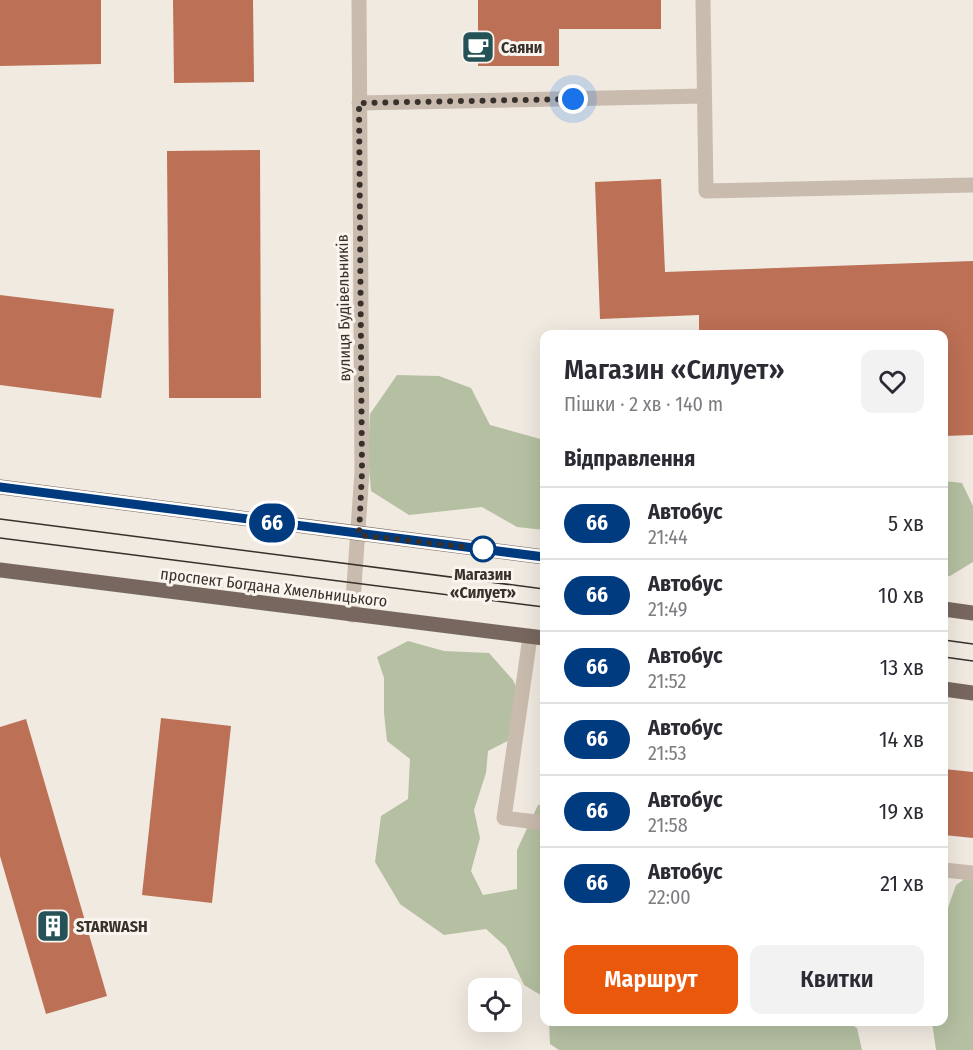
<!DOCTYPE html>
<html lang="uk">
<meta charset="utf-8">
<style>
body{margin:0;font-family:"Fira Sans Condensed",sans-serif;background:#f2f2f3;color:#2b2b33;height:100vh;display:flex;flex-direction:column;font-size:22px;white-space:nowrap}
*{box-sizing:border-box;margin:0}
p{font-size:20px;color:#7c7c81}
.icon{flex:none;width:33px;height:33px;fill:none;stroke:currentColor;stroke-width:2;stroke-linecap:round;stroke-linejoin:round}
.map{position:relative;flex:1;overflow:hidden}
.details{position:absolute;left:540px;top:330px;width:408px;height:696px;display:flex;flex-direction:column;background:#fff;border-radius:12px;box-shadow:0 6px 24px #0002}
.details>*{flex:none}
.badge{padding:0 12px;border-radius:20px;font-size:21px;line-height:39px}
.tools{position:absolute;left:468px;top:978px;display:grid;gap:12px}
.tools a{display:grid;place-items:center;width:54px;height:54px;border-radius:12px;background:#fff;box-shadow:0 6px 24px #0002;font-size:30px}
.you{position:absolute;width:30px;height:30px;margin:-15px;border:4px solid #fff;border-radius:50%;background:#1a73e8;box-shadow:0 0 0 9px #1a73e833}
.map>.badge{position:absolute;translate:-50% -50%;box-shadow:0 0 0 3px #fff}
h2{padding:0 24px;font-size:22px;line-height:54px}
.round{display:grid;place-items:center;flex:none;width:63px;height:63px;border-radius:12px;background:#f2f2f3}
.overview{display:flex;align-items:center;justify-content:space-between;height:102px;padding:0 24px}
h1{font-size:28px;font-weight:600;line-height:45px}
.cta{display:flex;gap:12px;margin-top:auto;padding:12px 24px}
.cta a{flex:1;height:69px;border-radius:12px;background:#ea580c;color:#fff;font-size:24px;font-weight:600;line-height:69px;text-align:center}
.cta a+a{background:#f2f2f3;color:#2b2b33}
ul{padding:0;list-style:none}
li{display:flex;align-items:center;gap:18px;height:72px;padding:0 24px;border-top:2px solid #e1e1e2}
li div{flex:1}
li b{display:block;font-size:22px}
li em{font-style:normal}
li .badge{min-width:66px;font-weight:700;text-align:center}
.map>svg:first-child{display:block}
.green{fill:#b5c0a2}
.building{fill:#bc7055}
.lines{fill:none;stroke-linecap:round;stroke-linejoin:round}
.minor{stroke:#c9bbad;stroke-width:15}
.major{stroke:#78675e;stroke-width:15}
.tram{stroke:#38302b;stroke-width:1.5}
.line-casing{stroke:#fff;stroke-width:14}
.line{stroke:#003b80;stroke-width:9}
.walk{stroke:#38302b;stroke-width:6;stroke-dasharray:0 10.8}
.stop-dot{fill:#fff;stroke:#003b80;stroke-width:3}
.labels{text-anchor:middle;stroke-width:6;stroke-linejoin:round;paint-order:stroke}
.poi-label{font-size:16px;font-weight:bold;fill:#38302b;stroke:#f9f4ed;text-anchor:start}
.street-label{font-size:16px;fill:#38302b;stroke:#f9f4ed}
.stop-label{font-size:16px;font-weight:bold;fill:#38302b;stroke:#f9f4ed}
</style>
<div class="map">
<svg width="973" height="1050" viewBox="0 0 973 1050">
<rect width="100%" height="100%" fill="#f1eae1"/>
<g class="green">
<polygon points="397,375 439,376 471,388 490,425 544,440 544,530 517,527 482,507 409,515 371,491 368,454 370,414"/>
<polygon points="944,481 962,483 973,506 973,562 950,576 944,576"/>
<polygon points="408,641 444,651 489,653 513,680 526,709 519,735 488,751 486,773 474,810 480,838 471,871 483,895 517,889 517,850 538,805 544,805 544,997 524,985 506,947 486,929 444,935 400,904 375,862 381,816 408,799 410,759 387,741 384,713 384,678 377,657"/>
<polygon points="973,873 973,1050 936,1050 932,1022 944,1022 944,919 956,885"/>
<polygon points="549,1022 847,1022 857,1028 862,1050 559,1050 550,1044"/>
</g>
<g class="building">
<polygon points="0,0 101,0 101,64 0,66"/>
<polygon points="173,0 253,0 254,82 174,83"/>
<polygon points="478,0 661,0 661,29 559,29 559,66 478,66"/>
<polygon points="260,150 261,398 169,398 167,151"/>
<polygon points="661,179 665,272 973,261 973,435 944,436 944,334 699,334 699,315 600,319 595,182"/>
<polygon points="0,295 114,309 101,398 0,385"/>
<polygon points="161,718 231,726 212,903 142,895"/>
<polygon points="26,719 107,996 46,1014 0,856 0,727"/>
<polygon points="944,769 973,772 973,838 944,835"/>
</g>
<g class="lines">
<g class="minor">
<polyline points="703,0 706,191 973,185"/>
<polyline points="359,103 704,96"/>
<polyline points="352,615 362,472 359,0"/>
<polyline points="530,637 504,818 544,823"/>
<polyline points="944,870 973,873"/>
</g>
<g class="major">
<polyline points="0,487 544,557"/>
<polyline points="0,570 544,638"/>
<polyline points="944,609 973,613"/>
<polyline points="944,689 973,693"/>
</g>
<g class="tram">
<polyline points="0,519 544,589"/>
<polyline points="0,538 544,607"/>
<polyline points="944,640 973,644"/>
<polyline points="944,657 973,661"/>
</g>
</g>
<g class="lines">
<defs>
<polyline id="line" points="0,487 544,557"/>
</defs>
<use href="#line" class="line-casing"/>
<use href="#line" class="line"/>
<polyline class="walk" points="483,549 359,535 362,472 359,103 573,99"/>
</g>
<defs>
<symbol id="cafe-square" viewBox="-11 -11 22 22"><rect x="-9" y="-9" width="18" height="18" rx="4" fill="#245256" stroke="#f9f4ed"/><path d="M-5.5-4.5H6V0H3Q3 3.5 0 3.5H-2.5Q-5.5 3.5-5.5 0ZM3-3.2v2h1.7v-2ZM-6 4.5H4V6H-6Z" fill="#fff"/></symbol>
<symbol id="building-square" viewBox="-11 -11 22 22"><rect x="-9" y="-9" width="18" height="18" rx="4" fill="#245256" stroke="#f9f4ed"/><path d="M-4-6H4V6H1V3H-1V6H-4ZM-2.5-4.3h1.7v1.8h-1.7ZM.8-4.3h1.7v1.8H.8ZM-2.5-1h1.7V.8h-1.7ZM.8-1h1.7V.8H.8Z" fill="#fff"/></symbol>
</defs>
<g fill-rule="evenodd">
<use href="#cafe-square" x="459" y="28" width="38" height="38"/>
<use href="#building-square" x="34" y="907" width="38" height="38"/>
</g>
<circle class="stop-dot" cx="483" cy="549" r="12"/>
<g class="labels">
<g class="poi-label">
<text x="501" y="53">Саяни</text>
<text x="76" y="932">STARWASH</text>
</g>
<g class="street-label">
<text transform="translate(343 308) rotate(-91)" y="6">вулиця Будівельників</text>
<text transform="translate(274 587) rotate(7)" y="6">проспект Богдана Хмельницького</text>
</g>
<g class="stop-label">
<text x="483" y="580">Магазин<tspan x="483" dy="18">«Силует»</tspan></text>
</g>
</g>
</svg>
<div class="tools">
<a><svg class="icon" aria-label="locate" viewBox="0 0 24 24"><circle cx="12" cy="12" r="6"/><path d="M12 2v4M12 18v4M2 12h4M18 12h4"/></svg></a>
</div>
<div class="you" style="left:573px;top:99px"></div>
<b class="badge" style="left:272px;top:523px;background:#003b80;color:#fff">66</b>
<section class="details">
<div class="overview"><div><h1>Магазин «Силует»</h1><p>Пішки · 2 хв · 140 m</p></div><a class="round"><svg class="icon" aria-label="heart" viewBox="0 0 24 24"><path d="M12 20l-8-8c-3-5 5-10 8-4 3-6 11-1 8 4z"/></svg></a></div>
<h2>Відправлення</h2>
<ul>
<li><span class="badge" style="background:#003b80;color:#fff">66</span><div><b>Автобус</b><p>21:44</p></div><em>5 хв</em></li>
<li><span class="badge" style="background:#003b80;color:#fff">66</span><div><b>Автобус</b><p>21:49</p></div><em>10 хв</em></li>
<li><span class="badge" style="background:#003b80;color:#fff">66</span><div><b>Автобус</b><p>21:52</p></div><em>13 хв</em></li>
<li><span class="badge" style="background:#003b80;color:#fff">66</span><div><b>Автобус</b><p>21:53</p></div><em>14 хв</em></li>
<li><span class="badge" style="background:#003b80;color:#fff">66</span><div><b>Автобус</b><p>21:58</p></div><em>19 хв</em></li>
<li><span class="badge" style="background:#003b80;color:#fff">66</span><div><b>Автобус</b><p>22:00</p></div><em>21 хв</em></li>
</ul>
<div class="cta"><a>Маршрут</a><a>Квитки</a></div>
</section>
</div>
